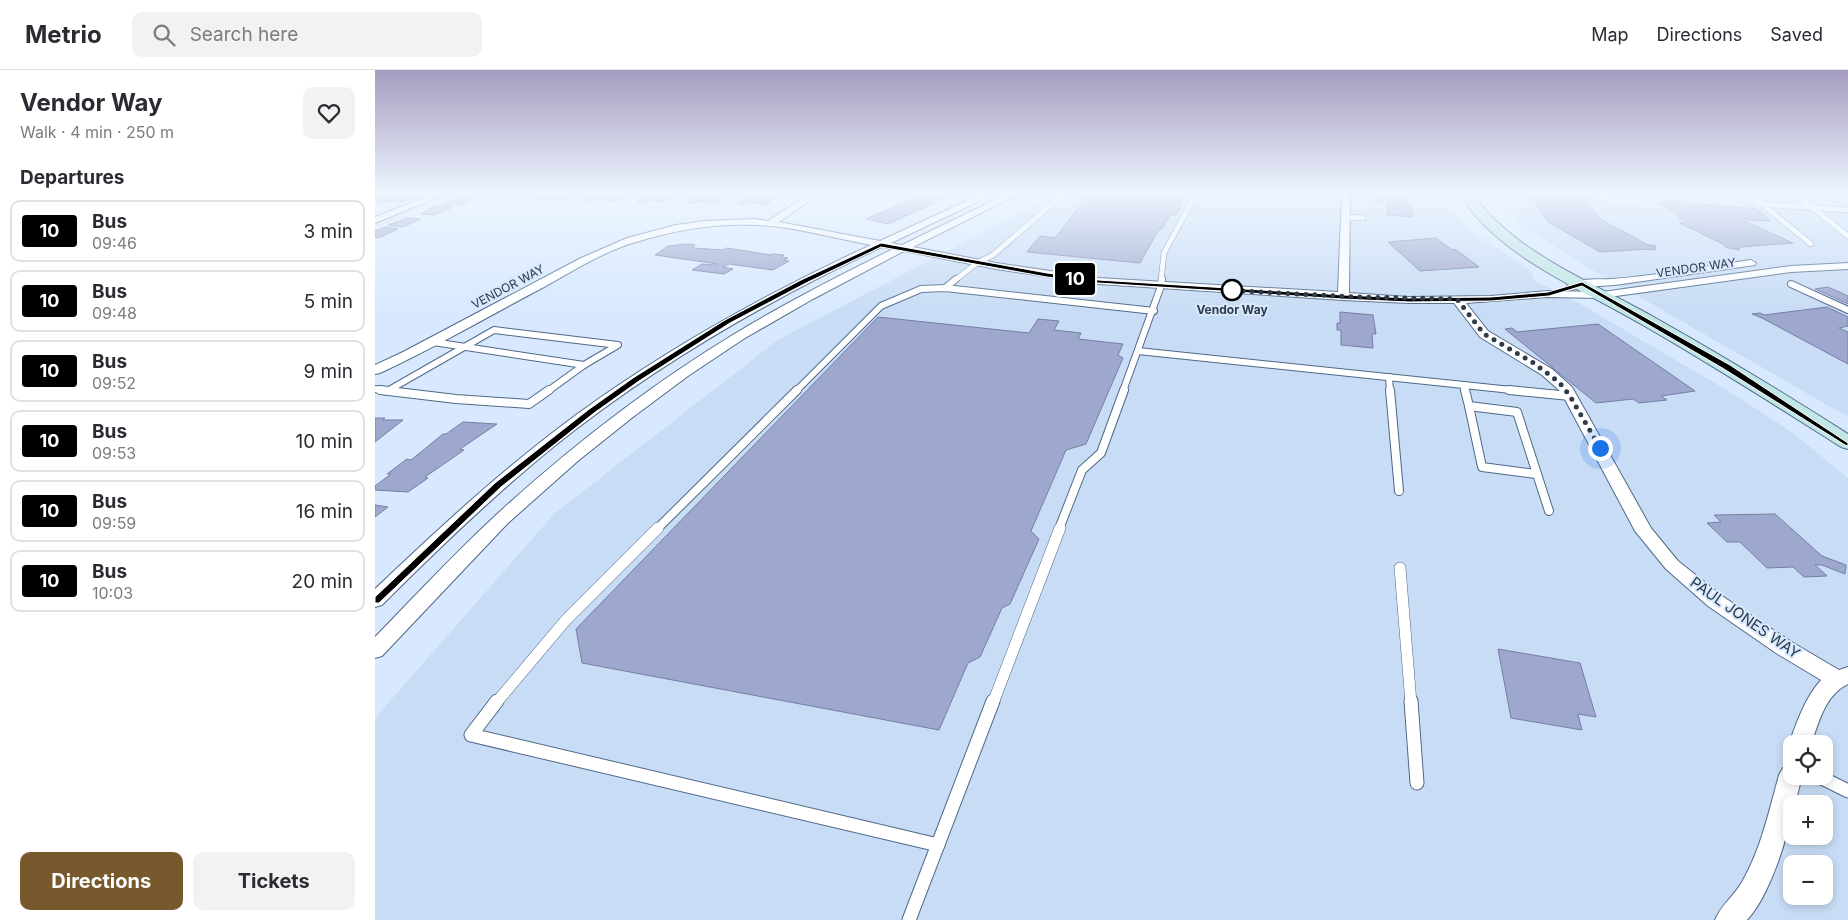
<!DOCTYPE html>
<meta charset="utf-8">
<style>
body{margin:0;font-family:Inter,sans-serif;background:#f2f2f3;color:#2b2b33;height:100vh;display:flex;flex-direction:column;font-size:19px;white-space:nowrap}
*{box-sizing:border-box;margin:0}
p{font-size:16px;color:#7c7c81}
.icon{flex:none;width:28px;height:28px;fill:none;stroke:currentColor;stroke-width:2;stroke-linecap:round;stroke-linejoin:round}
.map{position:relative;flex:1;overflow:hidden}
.sheet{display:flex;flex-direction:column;background:#fff;width:375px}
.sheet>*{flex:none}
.badge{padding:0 10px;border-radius:4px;font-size:18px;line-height:32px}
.buttons{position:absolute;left:1408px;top:665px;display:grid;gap:10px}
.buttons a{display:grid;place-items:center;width:50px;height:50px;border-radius:10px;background:#fff;box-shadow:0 2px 8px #0003;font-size:25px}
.you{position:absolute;width:25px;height:25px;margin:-12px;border:4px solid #fff;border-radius:50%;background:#1a73e8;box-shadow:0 0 0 8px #1a73e833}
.map>.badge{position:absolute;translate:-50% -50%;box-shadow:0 0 0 2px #fff}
h2{padding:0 20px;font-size:19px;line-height:45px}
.round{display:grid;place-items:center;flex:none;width:52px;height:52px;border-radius:10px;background:#f2f2f3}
.summary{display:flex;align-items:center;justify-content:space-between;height:85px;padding:0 20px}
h1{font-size:24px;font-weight:700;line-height:38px}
.cta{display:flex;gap:10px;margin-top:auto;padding:10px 20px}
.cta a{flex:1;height:58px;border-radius:10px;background:#77592d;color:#fff;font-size:20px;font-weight:700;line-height:58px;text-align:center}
.cta a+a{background:#f2f2f3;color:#2b2b33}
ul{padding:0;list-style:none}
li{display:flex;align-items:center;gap:15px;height:62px;margin:0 10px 8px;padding:0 10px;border:2px solid #e1e1e2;border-radius:10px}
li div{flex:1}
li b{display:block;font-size:19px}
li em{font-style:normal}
li .badge{min-width:55px;font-weight:700;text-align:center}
header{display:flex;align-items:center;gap:30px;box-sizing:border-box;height:70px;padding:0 25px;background:#fff;border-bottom:1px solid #e1e1e2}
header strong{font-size:24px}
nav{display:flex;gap:28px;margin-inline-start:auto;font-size:18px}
.search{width:350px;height:45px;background:#f2f2f3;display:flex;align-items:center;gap:12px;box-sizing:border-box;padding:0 18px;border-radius:10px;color:#7c7c81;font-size:19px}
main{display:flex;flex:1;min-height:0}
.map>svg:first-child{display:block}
.built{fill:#c8dcf5;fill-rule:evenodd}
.building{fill:#9ea7ce;stroke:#767ea3}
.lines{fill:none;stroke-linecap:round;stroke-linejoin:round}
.lane-far4-casing{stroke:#4f6887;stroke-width:6}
.lane-far3-casing{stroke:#4f6887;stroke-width:8}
.lane-far2-casing{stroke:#4f6887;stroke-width:10}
.lane-far1-casing{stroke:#4f6887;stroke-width:12}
.lane-casing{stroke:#4f6887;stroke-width:15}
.street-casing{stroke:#4f6887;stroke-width:2}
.secondary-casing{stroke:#4f6887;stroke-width:2}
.lane-far4{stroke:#fff;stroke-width:5}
.lane-far3{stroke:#fff;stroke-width:6}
.lane-far2{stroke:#fff;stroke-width:8}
.lane-far1{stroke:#fff;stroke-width:11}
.lane{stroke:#fff;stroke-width:13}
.street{fill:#fff;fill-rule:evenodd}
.secondary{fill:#c0e6e6;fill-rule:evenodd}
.line{fill:#000;stroke:#fff}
.walk{stroke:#2f3b49;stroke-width:5;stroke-dasharray:0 9}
.stop-dot{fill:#fff;stroke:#000;stroke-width:2.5}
.labels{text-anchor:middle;stroke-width:4;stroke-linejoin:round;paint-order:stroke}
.far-street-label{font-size:12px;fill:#2f3b49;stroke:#d8e9ff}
.far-stop-label{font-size:12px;font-weight:bold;fill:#2f3b49;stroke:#d8e9ff}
.street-label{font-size:15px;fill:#2f3b49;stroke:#d8e9ff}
</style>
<header>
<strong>Metrio</strong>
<div class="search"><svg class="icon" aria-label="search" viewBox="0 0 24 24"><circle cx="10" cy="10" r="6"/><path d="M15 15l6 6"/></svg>Search here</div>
<nav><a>Map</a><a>Directions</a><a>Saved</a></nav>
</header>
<main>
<section class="sheet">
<div class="summary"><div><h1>Vendor Way</h1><p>Walk · 4 min · 250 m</p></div><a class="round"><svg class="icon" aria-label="heart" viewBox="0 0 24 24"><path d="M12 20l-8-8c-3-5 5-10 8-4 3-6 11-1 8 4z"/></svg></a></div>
<h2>Departures</h2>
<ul>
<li><span class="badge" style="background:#000;color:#fff">10</span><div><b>Bus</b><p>09:46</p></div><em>3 min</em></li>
<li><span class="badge" style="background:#000;color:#fff">10</span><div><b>Bus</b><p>09:48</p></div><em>5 min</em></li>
<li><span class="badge" style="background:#000;color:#fff">10</span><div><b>Bus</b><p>09:52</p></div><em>9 min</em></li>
<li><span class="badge" style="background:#000;color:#fff">10</span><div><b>Bus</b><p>09:53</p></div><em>10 min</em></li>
<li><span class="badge" style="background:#000;color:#fff">10</span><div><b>Bus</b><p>09:59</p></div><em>16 min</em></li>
<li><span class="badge" style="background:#000;color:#fff">10</span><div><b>Bus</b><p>10:03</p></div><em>20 min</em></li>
</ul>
<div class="cta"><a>Directions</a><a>Tickets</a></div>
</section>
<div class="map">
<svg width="1473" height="850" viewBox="0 0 1473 850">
<rect width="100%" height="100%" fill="#d8e9ff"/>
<g class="built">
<path d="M677 122H1067L1083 148 1095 160 1157 202 1159 210 1207 235 1355 322 1418 363 1473 408V850H0V648L180 443 403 270 660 135ZM1416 674H1449V706H1416ZM1416 734H1449V766H1416ZM1416 794H1449V826H1416Z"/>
<polygon points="1119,122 1473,122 1473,347 1209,195 1145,153"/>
</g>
<g class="building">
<polygon points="28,122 44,126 29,131 3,132"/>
<polygon points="177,122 206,122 193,130 176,128 173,130 164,129"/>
<polygon points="225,122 252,122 254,123 240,131 223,129 219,131 211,131"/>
<polygon points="302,122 300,126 290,132 273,130 269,132 261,132 275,123"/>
<polygon points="329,122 352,122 350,125 353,125 341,133 323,131 321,133 312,133"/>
<polygon points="382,122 402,122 399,126 402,126 391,135 373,132 371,134 362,134 373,125"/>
<polygon points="553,122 584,122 513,154 491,149"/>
<polygon points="703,122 808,122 804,129 810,129 803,142 800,145 795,145 787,159 784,159 765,193 652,182 665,166 680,168 711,128 699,127"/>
<polygon points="1033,122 1034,131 1031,130 1032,135 1035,135 1038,147 1012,145 1012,133 1001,132 1001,128 1006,129 1006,125 1003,123"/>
<polygon points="1147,122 1204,124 1214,127 1210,128 1225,149 1273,175 1281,176 1280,180 1273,179 1225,182 1172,151 1160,131 1156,131 1152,124"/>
<polygon points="1234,122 1251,122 1254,125 1244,126"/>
<polygon points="1300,122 1360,122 1364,127 1306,122"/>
<polygon points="0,124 5,124 18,125 3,130 0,130"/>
<polygon points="90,126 101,127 85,135 67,134"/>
<polygon points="1290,131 1382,139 1395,151 1371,150 1367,146 1362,145 1367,150 1418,173 1365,177 1364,180 1350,177 1350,175 1305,153 1309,152 1299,142 1284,133"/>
<polygon points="63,135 78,137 59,145 46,144"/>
<polygon points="32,148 45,149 28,157 13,155"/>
<polygon points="11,157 23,159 3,168 0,167 0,161"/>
<polygon points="1061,168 1077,180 1080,179 1104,197 1045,201 1013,172"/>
<polygon points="312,174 320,175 317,177 319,178 348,180 352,178 396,185 394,186 398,184 409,185 406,187 413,188 409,190 414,191 398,200 354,194 348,197 358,199 349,204 317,200 327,194 340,195 343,194 280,185 293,176"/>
<polygon points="1453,217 1473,226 1473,234 1440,219"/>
<polygon points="1452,237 1473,247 1473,256 1464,258 1473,262 1473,294 1387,248 1377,244 1385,243 1389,245"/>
<polygon points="965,242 998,245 1001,264 997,264 998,278 966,275 966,260 962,260 962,253 965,253"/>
<polygon points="503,247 654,263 663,249 684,251 679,260 706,263 703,269 748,274 743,285 748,288 711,374 691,380 656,461 664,469 635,534 627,538 605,587 593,593 564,660 207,593 201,559"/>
<polygon points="1223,254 1320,321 1286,326 1292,330 1264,333 1258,329 1221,333 1130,259 1137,258 1142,262"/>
<polygon points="0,348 10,348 8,350 28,350 0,372"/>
<polygon points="88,352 122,354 85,379 89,380 50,407 53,408 33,422 0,420 0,416 16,404 12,404 32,389 36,390 68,364 71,364"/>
<polygon points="0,435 13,437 0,447"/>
<polygon points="1400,444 1447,486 1471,495 1470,504 1447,495 1440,495 1452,506 1429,507 1418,497 1392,498 1365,472 1352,472 1332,453 1346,452 1339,445"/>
<polygon points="1123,579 1205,593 1221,647 1203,644 1207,660 1136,648"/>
</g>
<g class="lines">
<defs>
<g id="lane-far4">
<path d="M1220 122C1235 131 1251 134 1267 129L1268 126 1264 122"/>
<polyline points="1372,122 1436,174"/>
<polyline points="1418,122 1473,166"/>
<polyline points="1384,134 1473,140"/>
<polyline points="970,147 988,148"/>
<polyline points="579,211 602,193 618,185 691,122"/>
<polyline points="786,211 789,183 822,122"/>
</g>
<g id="lane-far3">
<polyline points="1416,214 1473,240"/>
<polyline points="570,218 581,209"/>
<polyline points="58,272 209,295"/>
<polyline points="763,281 1146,321"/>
<polyline points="1014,307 1015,321"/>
<polyline points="1089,315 1090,321"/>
<polyline points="0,319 15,321"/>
<polyline points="14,320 119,260 243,275 209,295 173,321"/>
<polyline points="421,321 506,236 546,219 570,218 779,241"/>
<polyline points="748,321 786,216 787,209"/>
</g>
<g id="lane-far2">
<polyline points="5,320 81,329 154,334 174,320"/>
<polyline points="1015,320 1024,421"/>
<polyline points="1090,320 1094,336 1142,342 1174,441"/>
<polyline points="1134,320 1195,326"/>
<polyline points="1094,336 1107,397 1161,404"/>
<polyline points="282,459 422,320"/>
<polyline points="684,459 707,400 726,383 749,320"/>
</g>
<g id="lane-far1">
<polyline points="1025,498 1036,633"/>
<polyline points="121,633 190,551 283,458"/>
<polyline points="618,633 685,458"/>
</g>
<g id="lane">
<polyline points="122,631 96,665 563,775"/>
<polyline points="1036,631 1042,713"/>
<polyline points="1443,706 1473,721"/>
<polyline points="534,850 618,631"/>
</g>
<g id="street">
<polygon points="63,122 76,122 0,153 0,147"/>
<path d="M437 122H447L404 152 505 171 611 122H623L516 173 527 175 636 122H648L538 177 621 193 723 208 963 222 967 122H975L974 223 1034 227 1116 226 1173 221 1227 222 1416 196 1473 193V199L1416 202 1227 228 1173 227 1091 233 1113 261 1177 299 1197 317 1276 458 1303 491 1347 526 1415 571 1464 600 1473 597V614C1450 625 1444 652 1436 674H1416V679L1414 674C1422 651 1430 628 1446 610L1401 583 1333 536 1291 499 1260 461 1186 322 1167 305 1105 267 1079 233H1034L968 230 723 214 621 199 529 181 438 229 370 268 313 306 258 347 204 390 133 453 7 586 0 588V567C40 526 78 485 120 446 194 378 275 315 361 263 412 232 465 205 518 179L507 177C392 231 281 295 182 374 120 424 63 479 7 535L0 537V519C64 458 129 398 201 345 293 278 392 223 496 175 458 168 418 156 380 155 340 153 299 160 261 172 229 181 198 201 169 217 114 246 61 277 5 303L0 304V295L28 282 206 188 252 168 301 155 330 151 380 149 393 151Z"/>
<path d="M1376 190 1381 193 1380 195 1240 215 1208 217 1197 220 1191 217C1201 207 1223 210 1236 209 1282 206 1330 196 1376 190Z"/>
<path d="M1416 695V706H1427L1420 734H1416C1416 764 1393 828 1372 850H1340C1346 835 1359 826 1367 812 1386 779 1394 741 1404 705L1408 698Z"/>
</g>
<path id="secondary" d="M1084 122H1096C1139 183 1215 211 1277 246 1343 283 1409 323 1473 364V379L1466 377C1400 335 1334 293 1266 254 1210 221 1142 194 1099 144 1094 138 1089 130 1084 122Z"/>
</defs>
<use href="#lane-far4" class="lane-far4-casing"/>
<use href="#lane-far3" class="lane-far3-casing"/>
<use href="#lane-far2" class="lane-far2-casing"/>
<use href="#lane-far1" class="lane-far1-casing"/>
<use href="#lane" class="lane-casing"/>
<use href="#street" class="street-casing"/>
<use href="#secondary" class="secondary-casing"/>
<use href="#lane-far4" class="lane-far4"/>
<use href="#lane-far3" class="lane-far3"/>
<use href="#lane-far2" class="lane-far2"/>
<use href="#lane-far1" class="lane-far1"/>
<use href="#lane" class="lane"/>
<use href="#street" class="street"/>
<use href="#secondary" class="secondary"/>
</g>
<linearGradient id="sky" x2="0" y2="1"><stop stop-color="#a59cbf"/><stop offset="0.51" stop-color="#edf5ff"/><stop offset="1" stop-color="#edf5ff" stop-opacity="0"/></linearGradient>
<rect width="1473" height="241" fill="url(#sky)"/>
<polygon class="line" points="506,173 672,203 723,210 968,225 1034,228 1116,227 1173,222 1207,212 1355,295 1473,373 1473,376 1470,375 1349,299 1207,216 1174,226 1116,231 1034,232 968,229 723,213 672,207 506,177 431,213 355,253 264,311 219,343 126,417 4,533 0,533 0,527 120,413 213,340 258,308 350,250 426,210"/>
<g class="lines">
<polyline class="walk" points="857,220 849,220 980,227 1082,229 1109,264 1157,292 1184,312 1195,326 1225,378"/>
</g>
<circle class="stop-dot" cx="857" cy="220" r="10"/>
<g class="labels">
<g class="far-street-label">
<text transform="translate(1321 198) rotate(-8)" y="4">VENDOR WAY</text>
<text transform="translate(133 217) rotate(-28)" y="4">VENDOR WAY</text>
</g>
<g class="far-stop-label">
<text x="857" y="244">Vendor Way</text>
</g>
<g class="street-label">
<text transform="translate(1370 548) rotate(35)" y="5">PAUL JONES WAY</text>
</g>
</g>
</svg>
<div class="buttons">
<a><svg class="icon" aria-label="locate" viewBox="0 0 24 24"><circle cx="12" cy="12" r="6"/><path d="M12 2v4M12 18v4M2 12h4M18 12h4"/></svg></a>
<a>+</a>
<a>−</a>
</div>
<div class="you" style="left:1225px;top:378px"></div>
<b class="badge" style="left:700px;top:209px;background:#000;color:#fff">10</b>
</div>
</main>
